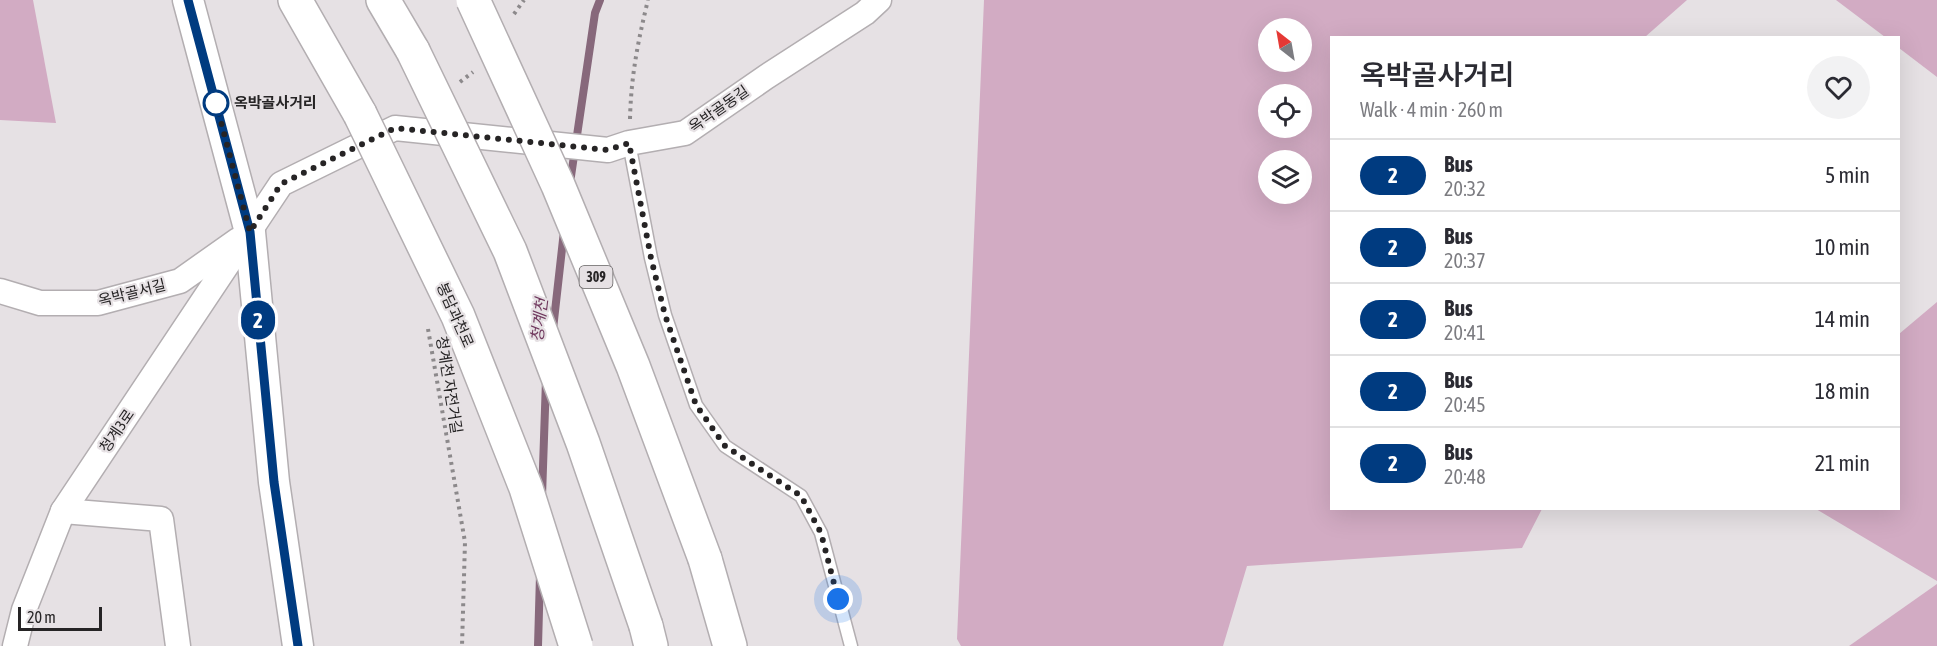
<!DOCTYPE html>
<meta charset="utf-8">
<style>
body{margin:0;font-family:"Asap Condensed","Noto Sans KR",sans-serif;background:#f2f2f3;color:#2b2b33;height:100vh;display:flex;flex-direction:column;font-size:22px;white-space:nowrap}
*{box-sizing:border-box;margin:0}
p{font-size:20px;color:#7c7c81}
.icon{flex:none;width:33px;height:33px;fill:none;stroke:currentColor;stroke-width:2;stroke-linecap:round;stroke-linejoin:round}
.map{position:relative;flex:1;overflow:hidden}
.panel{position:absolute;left:1330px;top:36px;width:570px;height:474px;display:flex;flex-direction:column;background:#fff;border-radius:0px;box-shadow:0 6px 24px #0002}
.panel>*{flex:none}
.badge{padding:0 12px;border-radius:20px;font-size:21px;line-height:39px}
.needle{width:39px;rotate:329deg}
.fabs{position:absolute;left:1258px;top:18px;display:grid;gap:12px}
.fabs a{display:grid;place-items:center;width:54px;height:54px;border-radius:50%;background:#fff;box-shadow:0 6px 24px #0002;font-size:30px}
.scale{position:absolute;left:18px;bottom:15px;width:84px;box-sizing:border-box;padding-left:6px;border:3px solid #262425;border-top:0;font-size:16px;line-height:21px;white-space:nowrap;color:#262425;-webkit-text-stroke:4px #e6e1e4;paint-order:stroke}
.you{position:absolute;width:30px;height:30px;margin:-15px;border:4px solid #fff;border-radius:50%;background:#1a73e8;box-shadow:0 0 0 9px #1a73e833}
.map>.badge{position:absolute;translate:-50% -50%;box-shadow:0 0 0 3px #fff}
.round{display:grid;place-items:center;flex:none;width:63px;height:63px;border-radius:32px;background:#f2f2f3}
.headline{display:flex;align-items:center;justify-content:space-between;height:102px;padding:0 30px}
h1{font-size:28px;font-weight:600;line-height:45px}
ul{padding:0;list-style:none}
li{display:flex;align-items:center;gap:18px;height:72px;padding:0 30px;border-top:2px solid #e1e1e2}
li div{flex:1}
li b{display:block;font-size:22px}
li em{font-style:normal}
li .badge{min-width:66px;font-weight:700;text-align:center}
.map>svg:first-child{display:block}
.green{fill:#d2abc3;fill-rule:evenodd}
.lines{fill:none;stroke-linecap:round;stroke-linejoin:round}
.stream{stroke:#87687b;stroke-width:8}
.service-casing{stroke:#b3aeb1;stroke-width:15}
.minor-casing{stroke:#b3aeb1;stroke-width:27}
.tertiary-casing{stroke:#b3aeb1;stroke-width:33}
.trunk-casing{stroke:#b3aeb1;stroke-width:36}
.path{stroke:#8c898b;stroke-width:4;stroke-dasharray:3 4.5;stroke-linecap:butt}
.service{stroke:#fff;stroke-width:12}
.minor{stroke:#fff;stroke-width:24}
.tertiary{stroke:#fff;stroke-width:30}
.trunk{stroke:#fff;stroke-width:33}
.trunk-bridge-casing{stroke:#b3aeb1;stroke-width:36;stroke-linecap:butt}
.trunk-bridge{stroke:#fff;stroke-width:33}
.line-casing{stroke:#fff;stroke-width:14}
.line{stroke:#003b80;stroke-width:9}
.walk{stroke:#262425;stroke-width:6;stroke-dasharray:0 10.8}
.stop-dot{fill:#fff;stroke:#003b80;stroke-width:3}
.labels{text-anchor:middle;stroke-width:4.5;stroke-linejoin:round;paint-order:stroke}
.shield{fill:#e6e1e4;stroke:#605d5e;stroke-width:1.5}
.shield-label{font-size:14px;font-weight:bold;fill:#262425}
.stop-label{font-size:15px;font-weight:bold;fill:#262425;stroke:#e6e1e4;text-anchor:start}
.street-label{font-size:15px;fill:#262425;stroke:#e6e1e4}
.water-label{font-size:16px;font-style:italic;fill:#6f375d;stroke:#e6e1e4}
</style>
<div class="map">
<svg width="1937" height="646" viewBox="0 0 1937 646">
<rect width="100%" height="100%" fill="#e6e1e4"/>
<g class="green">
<polygon points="0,0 33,0 56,123 0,120"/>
<path d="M984 0H1687L1645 37 1332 38V508L1542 509 1522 548 1247 566 1223 646H961L957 639ZM1302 28V62H1269V28ZM1302 94V128H1269V94ZM1269 160H1302V194H1269Z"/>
<polygon points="1836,0 1937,0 1937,77 1899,48 1899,38 1885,37"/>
<polygon points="1937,302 1937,581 1816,509 1899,508 1899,334"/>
<polygon points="1937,584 1937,646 1849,646"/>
</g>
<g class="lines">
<g class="stream">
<polyline points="570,183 595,13 600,0"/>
<polyline points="553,329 564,231"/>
<polyline points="542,496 546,380"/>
<polyline points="538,646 540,575"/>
</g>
<defs>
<polyline id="service" points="629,143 651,258 665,315 696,405 725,446 801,496 821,533 851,646"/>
<g id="minor">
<polyline points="0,291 40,303 98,303 180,281 238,240"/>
<polyline points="63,511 161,519 178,646"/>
<polyline points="15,646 24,610 63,511 281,184 395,128 608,150 629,143 685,133 766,77 865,13 879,0"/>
</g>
<polyline id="tertiary" points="188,0 250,232 274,482 298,646"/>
<g id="trunk">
<polyline points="295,0 360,114"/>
<polyline points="383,0 413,51"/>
<polyline points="705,559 730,646"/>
<polyline points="646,626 651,646"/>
</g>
</defs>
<use href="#service" class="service-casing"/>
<use href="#minor" class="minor-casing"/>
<use href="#tertiary" class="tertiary-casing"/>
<use href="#trunk" class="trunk-casing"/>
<g class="path">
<polyline points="514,14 524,0"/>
<polyline points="460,82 473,72"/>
<path d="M630 119C631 76 638 41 648 0"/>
<polyline points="428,329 465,542 462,646"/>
</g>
<use href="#service" class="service"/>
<use href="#minor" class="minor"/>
<use href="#tertiary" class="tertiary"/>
<use href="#trunk" class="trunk"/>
<defs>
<g id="trunk-bridge">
<polyline points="473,0 558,185 633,366 705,559"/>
<polyline points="413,51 510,251 583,443 646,626"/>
<polyline points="360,114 458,316 526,488 576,646"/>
</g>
</defs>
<use href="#trunk-bridge" class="trunk-bridge-casing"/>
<use href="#trunk-bridge" class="trunk-bridge"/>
</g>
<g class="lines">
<defs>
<polyline id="line" points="188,0 250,232 274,482 298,646"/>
</defs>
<use href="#line" class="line-casing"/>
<use href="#line" class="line"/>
<polyline class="walk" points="216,103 250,232 281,184 395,128 608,150 629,143 651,258 665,315 696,405 725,446 801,496 821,533 838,599"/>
</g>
<circle class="stop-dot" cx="216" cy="103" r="12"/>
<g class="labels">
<rect class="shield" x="579.5" y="266" width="33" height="22" rx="4.5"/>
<g class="shield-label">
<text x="596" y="282">309</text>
</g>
<g class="stop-label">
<text x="234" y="108">옥박골사거리</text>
</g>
<g class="street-label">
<text transform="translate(719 109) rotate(-35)" y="5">옥박골동길</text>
<text transform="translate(132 293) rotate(-14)" y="5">옥박골서길</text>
<text transform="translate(455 315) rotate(66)" y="5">봉담과천로</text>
<text transform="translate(449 385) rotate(81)" y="5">청계천 자전거길</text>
<text transform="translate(117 431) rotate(-56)" y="5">청계3로</text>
</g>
<g class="water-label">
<text transform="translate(539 320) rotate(-83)" y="6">청계천</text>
</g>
</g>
</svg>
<div class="fabs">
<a><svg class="needle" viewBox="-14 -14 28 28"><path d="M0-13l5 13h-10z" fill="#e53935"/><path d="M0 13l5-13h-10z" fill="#7c7c81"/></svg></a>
<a><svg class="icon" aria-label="locate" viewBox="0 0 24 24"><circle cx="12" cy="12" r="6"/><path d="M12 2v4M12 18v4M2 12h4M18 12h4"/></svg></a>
<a><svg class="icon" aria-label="layers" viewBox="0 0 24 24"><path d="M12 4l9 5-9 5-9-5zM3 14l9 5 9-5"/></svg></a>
</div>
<div class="scale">20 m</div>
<div class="you" style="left:838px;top:599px"></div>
<b class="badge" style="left:258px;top:320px;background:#003b80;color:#fff">2</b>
<section class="panel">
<div class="headline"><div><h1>옥박골사거리</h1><p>Walk · 4 min · 260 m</p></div><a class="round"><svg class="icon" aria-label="heart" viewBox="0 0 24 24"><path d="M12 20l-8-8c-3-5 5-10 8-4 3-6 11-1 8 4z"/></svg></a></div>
<ul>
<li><span class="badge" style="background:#003b80;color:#fff">2</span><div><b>Bus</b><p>20:32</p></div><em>5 min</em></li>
<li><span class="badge" style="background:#003b80;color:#fff">2</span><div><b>Bus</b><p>20:37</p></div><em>10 min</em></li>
<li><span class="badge" style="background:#003b80;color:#fff">2</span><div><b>Bus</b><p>20:41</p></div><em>14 min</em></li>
<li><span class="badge" style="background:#003b80;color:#fff">2</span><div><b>Bus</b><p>20:45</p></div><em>18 min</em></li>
<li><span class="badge" style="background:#003b80;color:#fff">2</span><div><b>Bus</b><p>20:48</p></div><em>21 min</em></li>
</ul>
</section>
</div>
